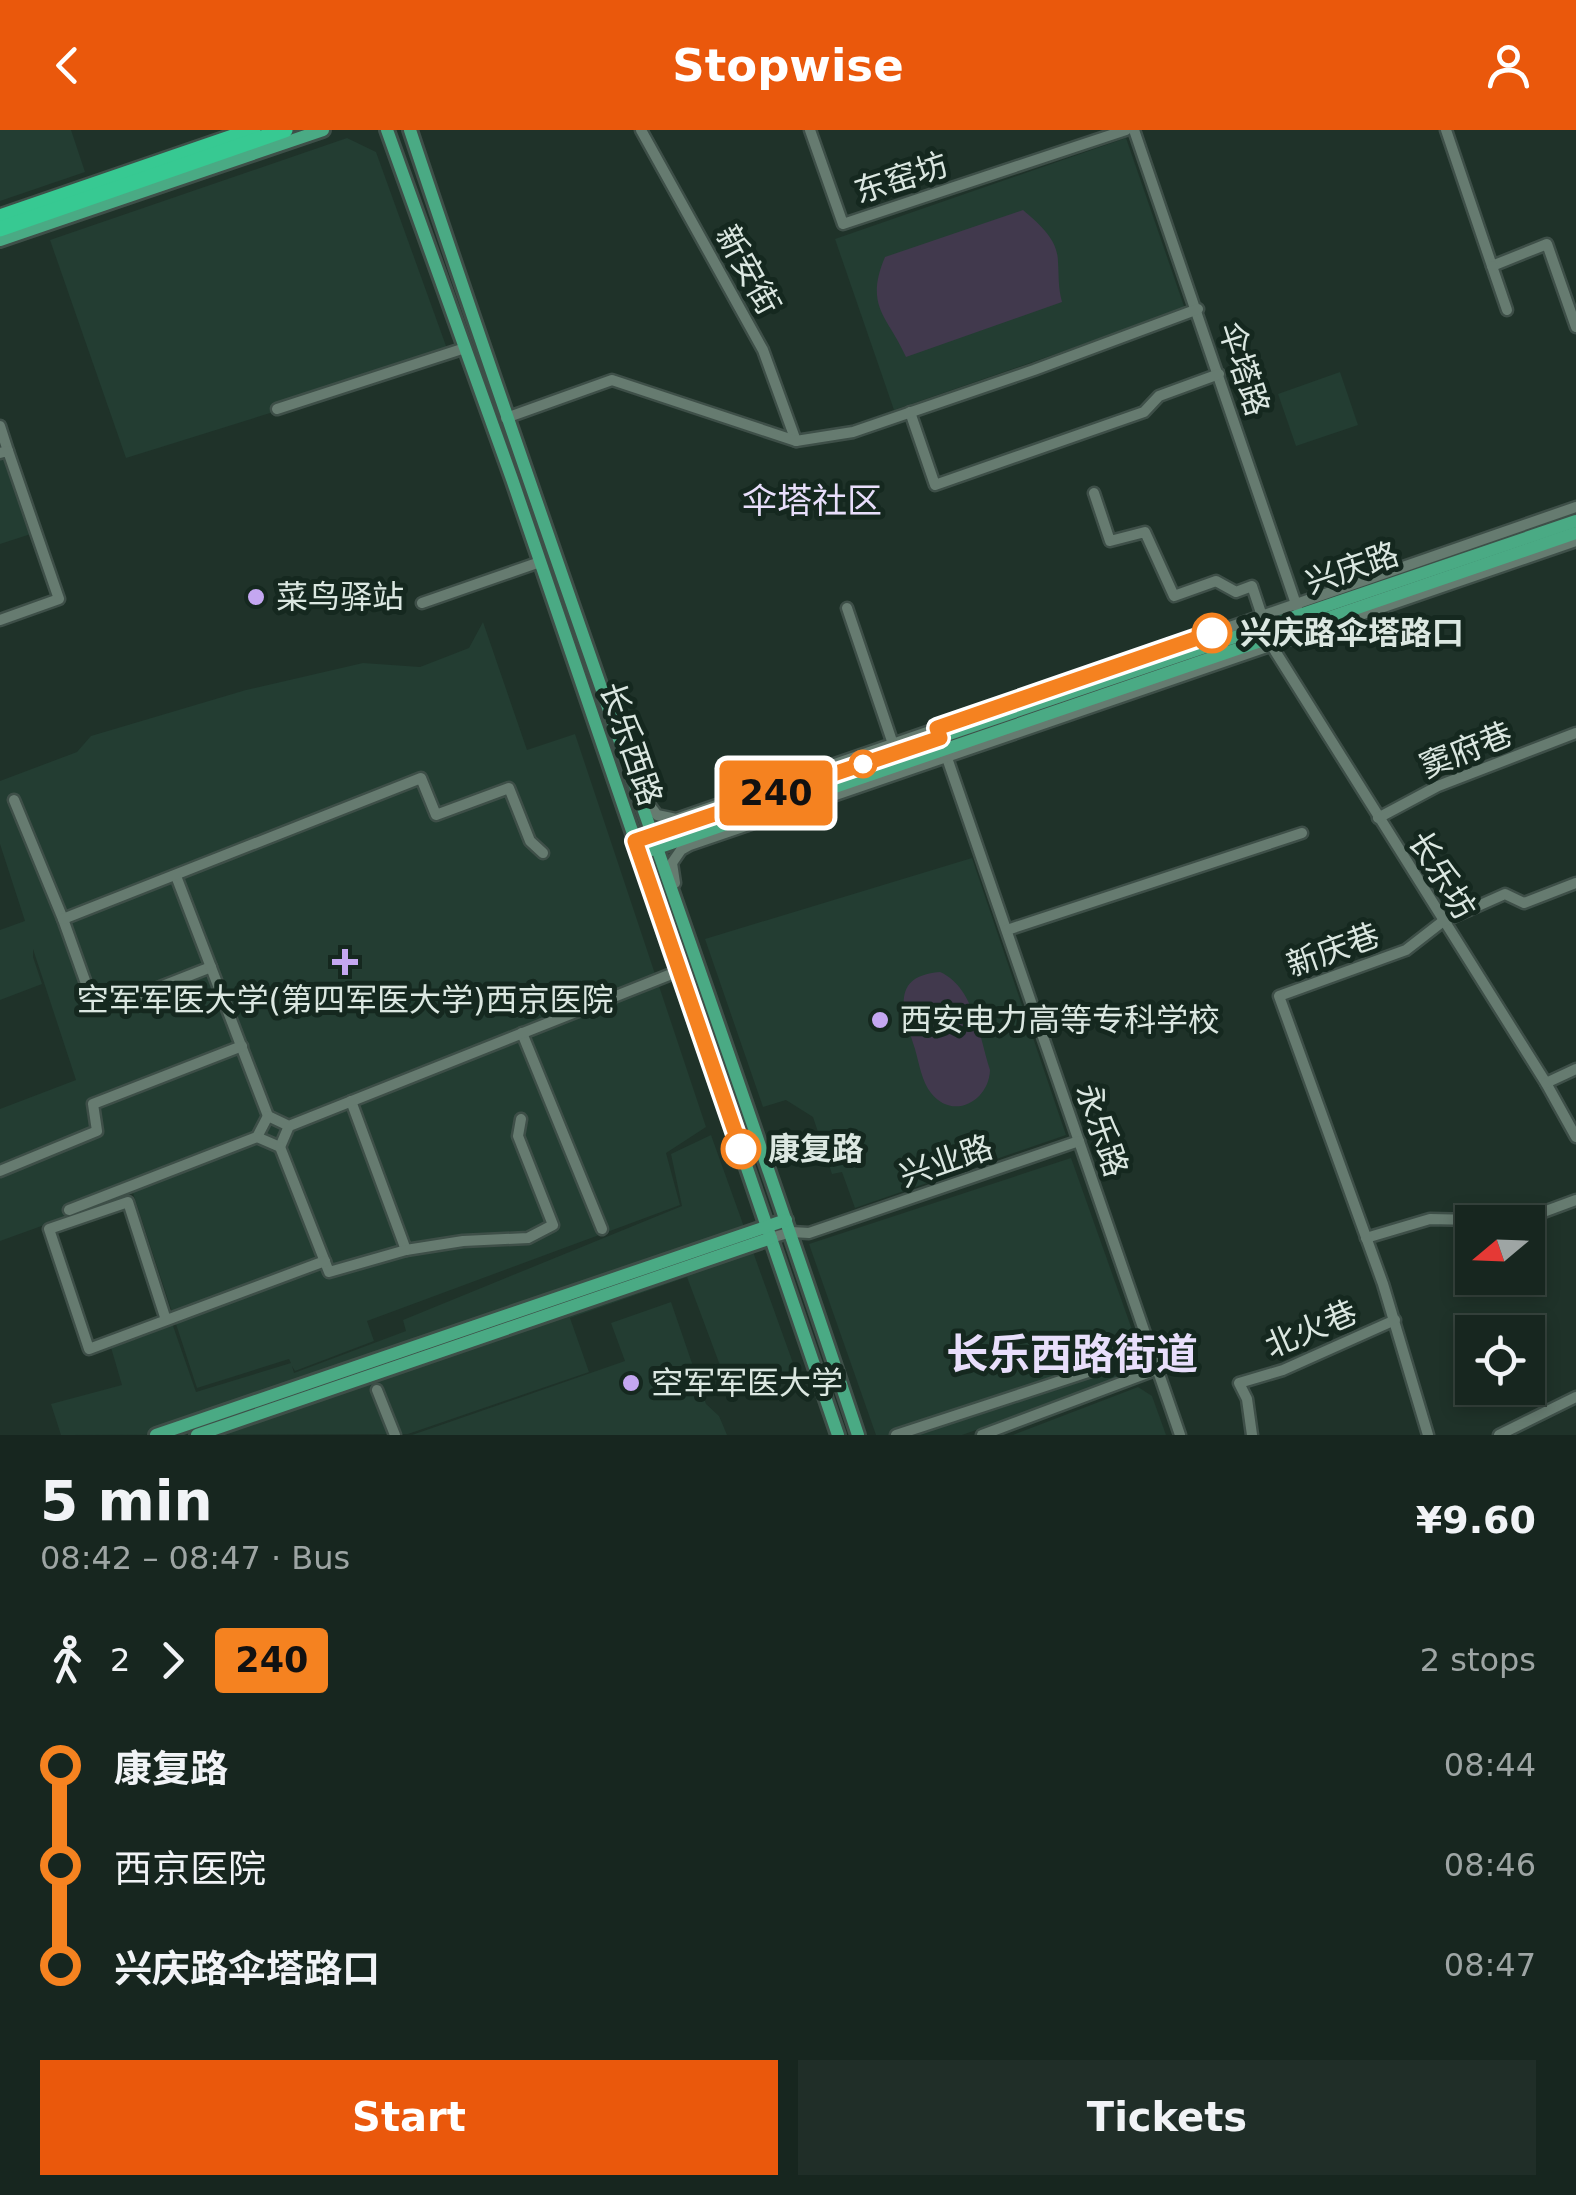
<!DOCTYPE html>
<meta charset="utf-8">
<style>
body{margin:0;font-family:"DejaVu Sans","Noto Sans SC",sans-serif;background:#202e28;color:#f1f3f6;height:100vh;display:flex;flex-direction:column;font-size:38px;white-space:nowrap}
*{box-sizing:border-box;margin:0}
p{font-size:32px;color:#9ea5a4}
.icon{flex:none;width:55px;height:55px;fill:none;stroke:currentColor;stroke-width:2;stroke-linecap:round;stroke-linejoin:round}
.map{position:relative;height:1305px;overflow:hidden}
.panel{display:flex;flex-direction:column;background:#17261f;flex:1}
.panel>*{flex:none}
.badge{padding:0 20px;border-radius:8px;font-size:35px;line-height:65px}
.needle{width:65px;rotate:251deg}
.fabs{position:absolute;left:1455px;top:1075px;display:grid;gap:20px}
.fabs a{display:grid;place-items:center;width:90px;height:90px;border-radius:0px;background:#17261f;box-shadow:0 5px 15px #0003,0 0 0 2px #36433d;font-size:50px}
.map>.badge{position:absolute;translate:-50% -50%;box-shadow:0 0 0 5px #fff}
.legs{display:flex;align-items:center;gap:15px;height:110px;padding:0 40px;font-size:32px}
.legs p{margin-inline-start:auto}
.head{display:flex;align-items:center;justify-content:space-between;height:170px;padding:0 40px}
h1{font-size:55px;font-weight:700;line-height:75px}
.primary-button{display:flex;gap:20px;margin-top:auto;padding:20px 40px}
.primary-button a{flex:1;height:115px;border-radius:0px;background:#ea580c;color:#fff;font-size:40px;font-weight:700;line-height:115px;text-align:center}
.primary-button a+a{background:#202e28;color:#f1f3f6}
ul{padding:0 40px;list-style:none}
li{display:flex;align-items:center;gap:35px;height:100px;font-size:38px}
li i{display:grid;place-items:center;width:15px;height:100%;margin:0 12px;background:currentColor}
li i::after{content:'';width:25px;height:25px;margin:-12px;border:8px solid;border-radius:50%;background:#17261f}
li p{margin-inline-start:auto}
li:first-child i{background:linear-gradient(#0000 50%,currentColor 0)}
li:last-child i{background:linear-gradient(currentColor 50%,#0000 0)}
header{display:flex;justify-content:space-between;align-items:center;height:130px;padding:0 40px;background:#ea580c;color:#fff;font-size:45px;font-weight:700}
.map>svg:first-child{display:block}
.built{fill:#233d32}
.grass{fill:#41394d}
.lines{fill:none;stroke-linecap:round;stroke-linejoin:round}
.minor-casing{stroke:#3e4f48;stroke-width:15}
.major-casing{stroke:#3e4f48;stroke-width:18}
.highway-casing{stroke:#3e4f48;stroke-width:20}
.minor{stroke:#667b70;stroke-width:10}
.major{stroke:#4aaa84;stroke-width:12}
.highway{stroke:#37c992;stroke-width:15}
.line-1-casing{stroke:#fff;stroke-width:22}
.line-1{stroke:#f58220;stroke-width:15}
.poi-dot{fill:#c4a7f1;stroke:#15281f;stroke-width:4}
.stop-1-dot{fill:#fff;stroke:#f58220;stroke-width:5}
.labels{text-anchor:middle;stroke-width:10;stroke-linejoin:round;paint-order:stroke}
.street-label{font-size:32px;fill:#dbe7e1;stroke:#15281f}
.poi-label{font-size:32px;fill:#dbe7e1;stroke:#15281f;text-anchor:start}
.stop-label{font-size:32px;font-weight:bold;fill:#dbe7e1;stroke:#15281f;text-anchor:start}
.neighbourhood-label{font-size:35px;fill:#e8defb;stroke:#15281f}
.district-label{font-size:42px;font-weight:bold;fill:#e8defb;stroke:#15281f}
</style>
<header><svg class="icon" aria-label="back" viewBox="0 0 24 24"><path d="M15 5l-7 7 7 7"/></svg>Stopwise<svg class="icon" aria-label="person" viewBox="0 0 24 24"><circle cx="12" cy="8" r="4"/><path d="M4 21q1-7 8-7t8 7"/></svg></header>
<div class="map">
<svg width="1576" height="1305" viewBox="0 0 1576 1305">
<rect width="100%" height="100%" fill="#1f3229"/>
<g class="built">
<polygon points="0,0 71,0 85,42 0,71"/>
<polygon points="347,8 376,22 450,227 126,328 50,110"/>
<polygon points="1126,8 1185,179 894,280 835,109"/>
<polygon points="1340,242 1358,295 1296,316 1278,264"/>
<polygon points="0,326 8,333 34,403 0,414"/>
<polygon points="483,492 527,620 575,604 706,997 666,1023 680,1075 367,1191 374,1211 295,1241 292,1236 294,1243 406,1201 403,1190 682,1076 671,1024 711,1005 798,1247 721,1238 687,1147 570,1188 589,1242 408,1304 61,1305 51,1274 122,1255 110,1214 172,1193 196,1262 291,1233 289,1229 197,1258 133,1063 0,1111 0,979 76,950 33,819 33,827 42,854 0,870 0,800 25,791 0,714 0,651 77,622 91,606 246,560 363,533 420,537 469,518"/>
<polygon points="972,728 1066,1005 855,1078 842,1042 832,1044 813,987 786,970 763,977 705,809"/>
<polygon points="1071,1028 1146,1239 962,1305 876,1305 809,1114"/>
<polygon points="671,1172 706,1274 719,1286 727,1305 412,1305 625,1231 611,1193"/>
<polygon points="1138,1257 1152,1266 1166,1305 1013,1305"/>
</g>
<g class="grass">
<path d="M1023 80C1039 94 1058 109 1058 132 1059 147 1058 157 1062 172L906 227C888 186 864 177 885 127Z"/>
<path d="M940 842C974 857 979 906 990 940 989 971 953 991 931 963 922 952 919 933 915 919 904 885 888 846 940 842Z"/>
</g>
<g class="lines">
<defs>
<g id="minor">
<polyline points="641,0 763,220 796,311"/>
<polyline points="810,0 843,94 1126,0"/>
<polyline points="1134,0 1297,477"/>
<polyline points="1446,0 1492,136 1547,114 1576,197"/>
<polyline points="1492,136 1507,180"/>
<polyline points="277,279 465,218"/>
<polyline points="910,282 935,355 1144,282 1159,266 1219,244"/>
<polyline points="506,288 612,250 796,311 853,302 1034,240 1198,179"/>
<polyline points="0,296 8,321"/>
<polyline points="0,323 8,321 59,469 0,490"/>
<polyline points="1094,363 1110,411 1145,402 1174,466 1216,451 1236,462 1252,456 1262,486"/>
<polyline points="422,473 540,432"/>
<polyline points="847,478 893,614"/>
<polyline points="1270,513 1546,953 1576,1007"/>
<polyline points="946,625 1180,1305"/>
<polyline points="641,664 657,685 676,689 1576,377"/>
<polyline points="14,670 63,789 93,873 127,870 211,837"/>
<polyline points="1378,688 1438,656 1576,603"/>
<polyline points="176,746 268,986"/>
<polyline points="675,753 672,733 681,720 690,715 1576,411"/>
<polyline points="63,789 421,648 436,685 509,658 530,711 543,723"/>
<polyline points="1007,800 1302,703"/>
<polyline points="522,903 602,1099"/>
<polyline points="1546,953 1576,939"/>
<polyline points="351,971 406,1120 463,1111 528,1108 553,1095 518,1006 521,989"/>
<polyline points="289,996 268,986 257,1007 280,1017 289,996 679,841"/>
<polyline points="280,1017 329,1142 406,1120"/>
<polyline points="0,1041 97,1001 93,974 242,916"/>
<polyline points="69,1080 257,1007"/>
<polyline points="771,1108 791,1102 809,1103 1079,1011"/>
<polyline points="1366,1108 1430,1089 1519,1091 1576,1070"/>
<polyline points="166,1190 128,1072 49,1099 89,1219 325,1131"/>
<polyline points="377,1260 395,1305"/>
<polyline points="896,1305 1152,1221"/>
<polyline points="982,1305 1158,1239"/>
<polyline points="1252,1305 1247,1269 1239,1253 1283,1240 1395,1190"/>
<polyline points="1428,1305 1383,1154 1279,866 1406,820 1442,792 1505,764 1524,773 1576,753"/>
<polyline points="1499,1305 1576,1267"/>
</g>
<g id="major">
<polyline points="387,0 512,349 838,1305"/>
<path d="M410 0C555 436 713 868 858 1305"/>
<polyline points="0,110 323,0"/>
<polyline points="646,707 1576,391"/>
<polyline points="651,720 1576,403"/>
<polyline points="156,1305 786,1090"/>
<polyline points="197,1305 771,1108"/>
</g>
<g id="highway">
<polyline points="0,87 253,0"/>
<polyline points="0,99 285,0"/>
</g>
</defs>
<use href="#minor" class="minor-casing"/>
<use href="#major" class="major-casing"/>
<use href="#highway" class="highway-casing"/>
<use href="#minor" class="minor"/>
<use href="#major" class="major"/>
<use href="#highway" class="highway"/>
</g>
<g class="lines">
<defs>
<polyline id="line-1" points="741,1019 635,711 940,608 937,598 1212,503"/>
</defs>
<use href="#line-1" class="line-1-casing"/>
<use href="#line-1" class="line-1"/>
</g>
<g class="poi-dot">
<circle cx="256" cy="467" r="10"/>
<path d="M340 817h10v10h10v10h-10v10h-10v-10h-10v-10h10z"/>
<circle cx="880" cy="890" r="10"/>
<circle cx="631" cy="1253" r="10"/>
</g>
<g class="stop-1-dot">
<circle cx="1212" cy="503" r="18"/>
<circle cx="863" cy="634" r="12"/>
<circle cx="741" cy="1019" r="18"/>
</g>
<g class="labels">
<g class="street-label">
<text transform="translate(901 48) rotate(-18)" y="11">东窑坊</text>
<text transform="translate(748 140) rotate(61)" y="11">新安街</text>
<text transform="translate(1244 239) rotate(72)" y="11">伞塔路</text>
<text transform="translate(1352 438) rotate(-19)" y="11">兴庆路</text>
<text transform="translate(631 614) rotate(71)" y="11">长乐西路</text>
<text transform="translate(1466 620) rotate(-22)" y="11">窦府巷</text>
<text transform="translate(1442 745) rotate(58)" y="11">长乐坊</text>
<text transform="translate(1333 820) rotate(-20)" y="11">新庆巷</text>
<text transform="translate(1102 1000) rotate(71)" y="11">永乐路</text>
<text transform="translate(946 1031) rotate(-19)" y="11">兴业路</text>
<text transform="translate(1311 1199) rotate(-23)" y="11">北火巷</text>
</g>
<g class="poi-label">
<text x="276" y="478">菜鸟驿站</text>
<text x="345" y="881" text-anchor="middle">空军军医大学(第四军医大学)西京医院</text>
<text x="900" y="901">西安电力高等专科学校</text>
<text x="651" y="1264">空军军医大学</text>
</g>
<g class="stop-label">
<text x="1240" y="514">兴庆路伞塔路口</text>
<text x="768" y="1030">康复路</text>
</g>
<g class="neighbourhood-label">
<text x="812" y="383">伞塔社区</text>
</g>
<g class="district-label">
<text x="1072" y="1239">长乐西路街道</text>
</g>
</g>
</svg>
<div class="fabs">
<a><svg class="needle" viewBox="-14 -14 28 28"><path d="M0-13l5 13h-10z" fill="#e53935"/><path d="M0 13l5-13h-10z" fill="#9ea5a4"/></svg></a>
<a><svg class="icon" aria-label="locate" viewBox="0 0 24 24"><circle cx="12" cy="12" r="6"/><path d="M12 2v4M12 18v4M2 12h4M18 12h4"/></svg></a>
</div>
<b class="badge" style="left:776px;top:663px;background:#f58220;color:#111">240</b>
</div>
<section class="panel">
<div class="head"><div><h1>5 min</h1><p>08:42 – 08:47 · Bus</p></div><b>¥9.60</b></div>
<div class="legs"><svg class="icon" aria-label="walk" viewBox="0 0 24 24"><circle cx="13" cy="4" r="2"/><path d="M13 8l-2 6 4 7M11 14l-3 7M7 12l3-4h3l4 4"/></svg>2<svg class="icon" aria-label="forward" viewBox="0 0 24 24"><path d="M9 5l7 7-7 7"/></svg><b class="badge" style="background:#f58220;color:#111">240</b><p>2 stops</p></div>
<ul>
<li><i style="color:#f58220"></i><b>康复路</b><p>08:44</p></li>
<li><i style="color:#f58220"></i><span>西京医院</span><p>08:46</p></li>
<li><i style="color:#f58220"></i><b>兴庆路伞塔路口</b><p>08:47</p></li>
</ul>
<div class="primary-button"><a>Start</a><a>Tickets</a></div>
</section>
